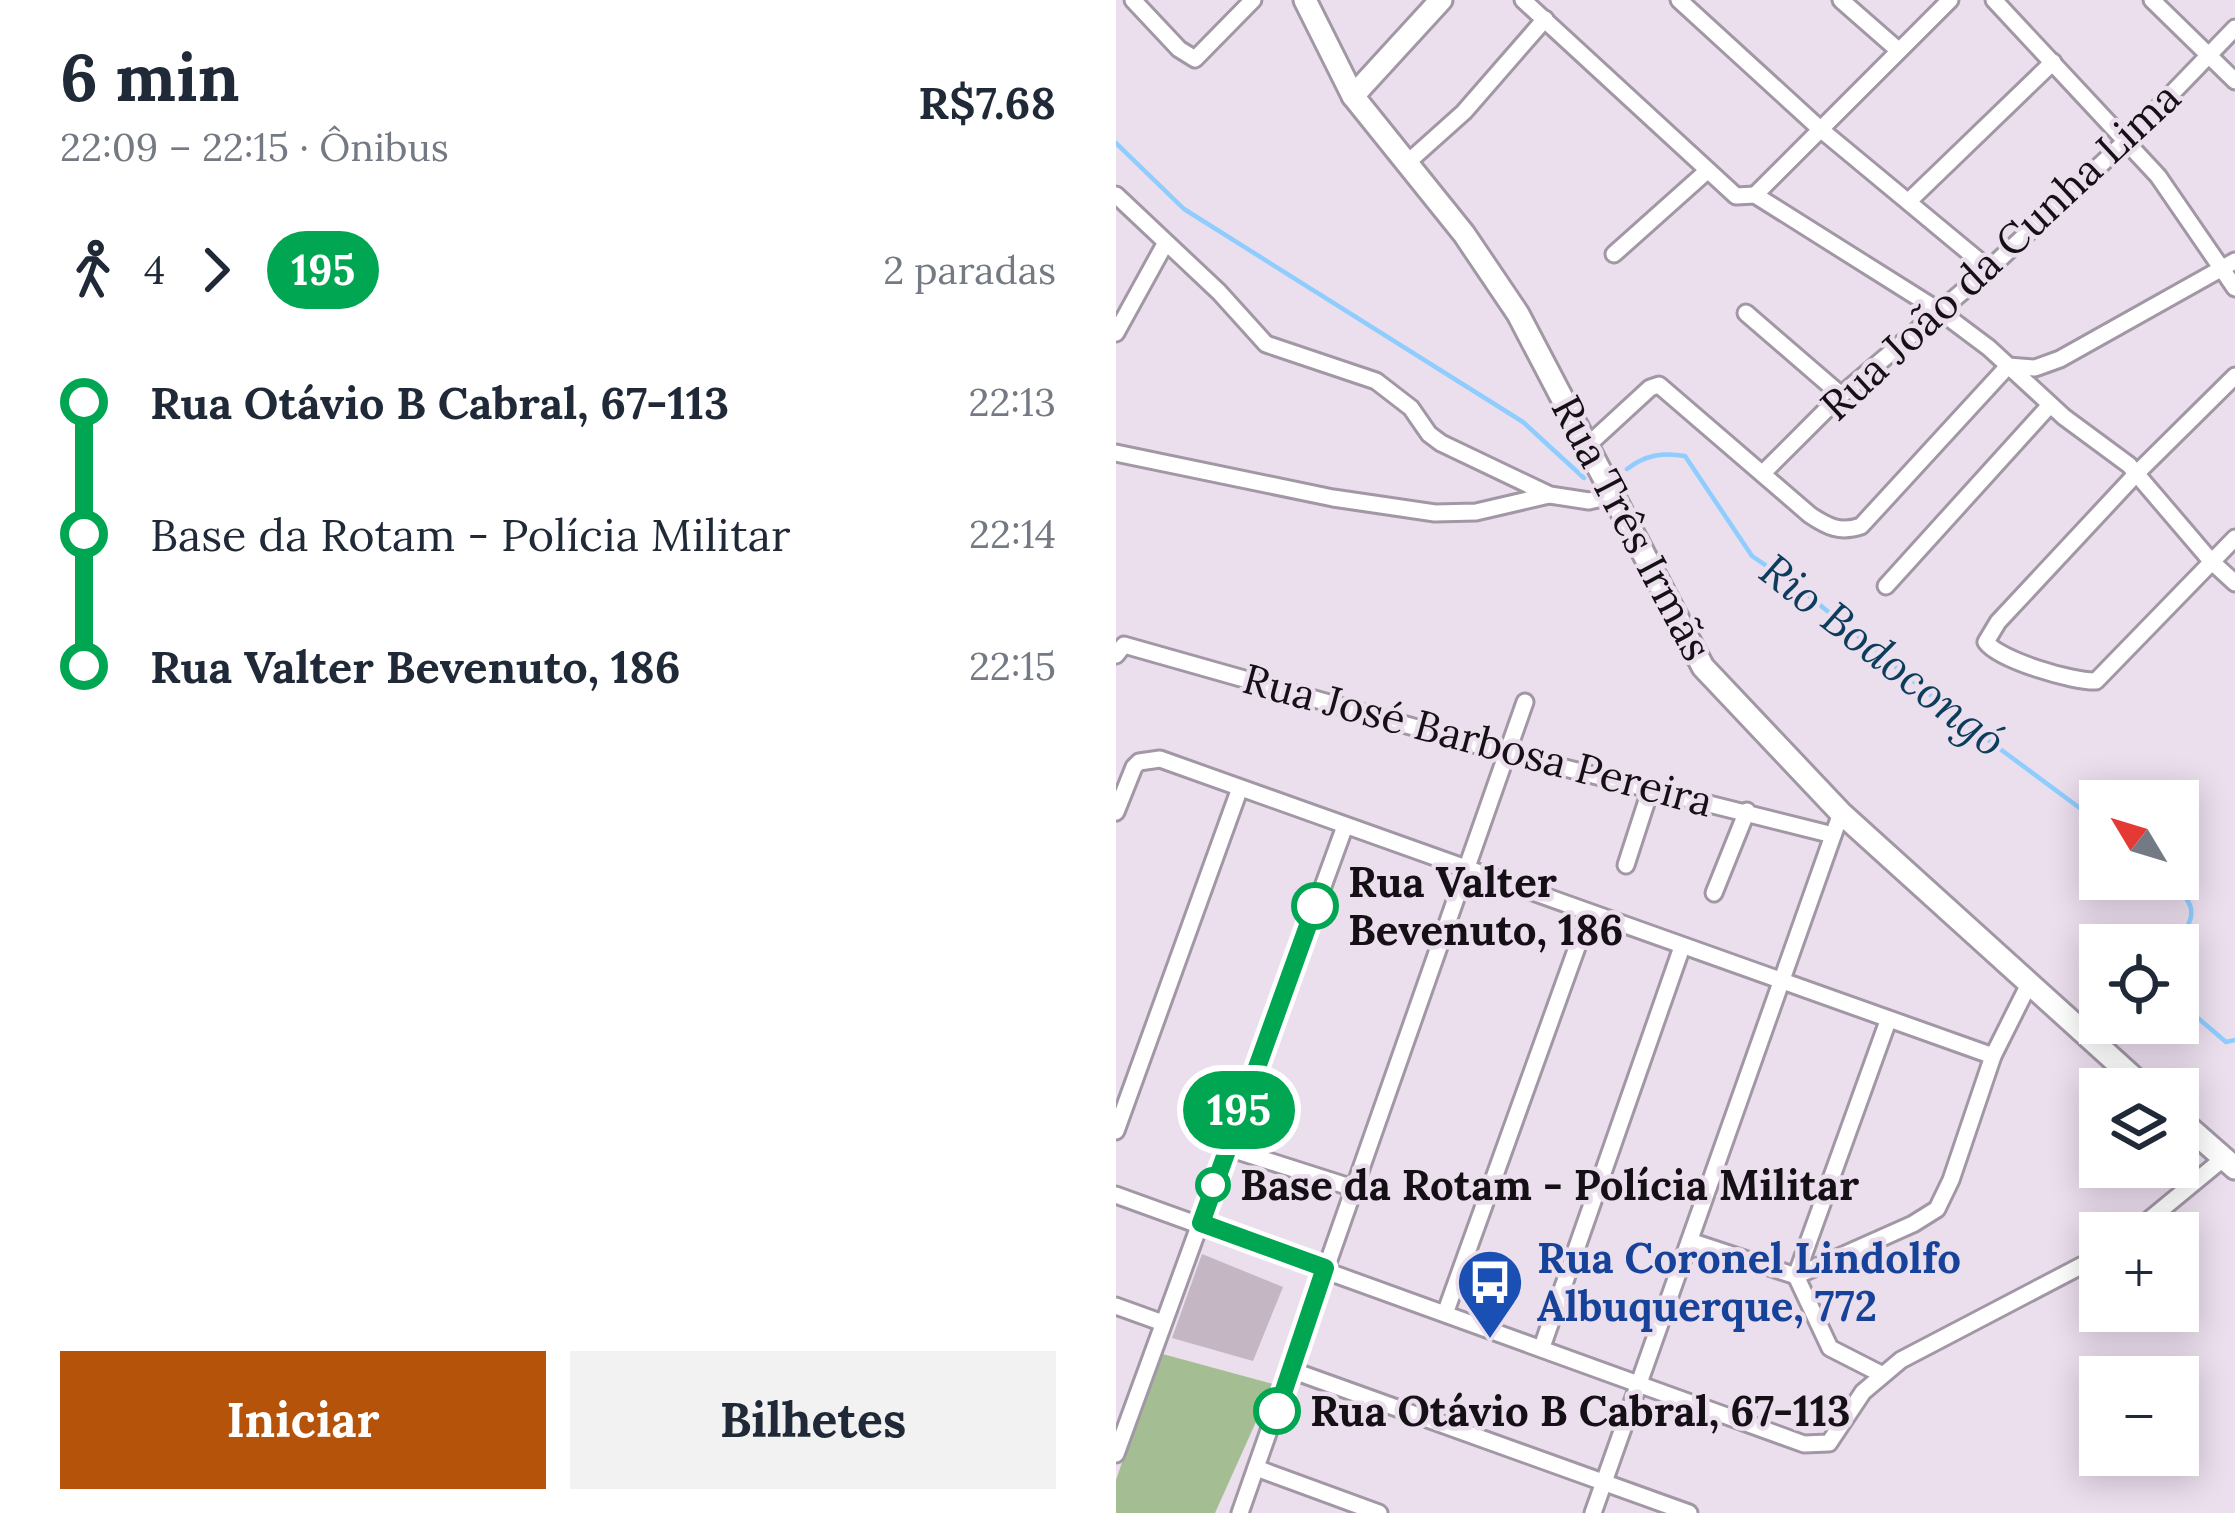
<!DOCTYPE html>
<html lang="pt">
<meta charset="utf-8">
<style>
body{margin:0;font-family:Lora,serif;background:#f2f2f3;color:#1f2937;height:100vh;display:flex;flex-direction:column;font-size:45px;white-space:nowrap}
*{box-sizing:border-box;margin:0}
p{font-size:39px;color:#747a83}
.icon{flex:none;width:66px;height:66px;fill:none;stroke:currentColor;stroke-width:2;stroke-linecap:round;stroke-linejoin:round}
.map{position:relative;flex:1;overflow:hidden}
.side{display:flex;flex-direction:column;background:#fff;width:1116px}
.side>*{flex:none}
.badge{padding:0 24px;border-radius:39px;font-size:42px;line-height:78px}
.needle{width:78px;rotate:308deg}
.fabs{position:absolute;left:963px;top:780px;display:grid;gap:24px}
.fabs a{display:grid;place-items:center;width:120px;height:120px;border-radius:0px;background:#fff;box-shadow:0 6px 30px #0003;font-size:60px}
.map>.badge{position:absolute;translate:-50% -50%;box-shadow:0 0 0 6px #fff}
.legs{display:flex;align-items:center;gap:18px;height:132px;padding:0 60px;font-size:39px}
.legs p{margin-inline-start:auto}
.summary{display:flex;align-items:center;justify-content:space-between;height:204px;padding:0 60px}
h1{font-size:66px;font-weight:800;line-height:90px}
.primary-button{display:flex;gap:24px;margin-top:auto;padding:24px 60px}
.primary-button a{flex:1;height:138px;border-radius:0px;background:#b45309;color:#fff;font-size:48px;font-weight:800;line-height:138px;text-align:center}
.primary-button a+a{background:#f2f2f3;color:#1f2937}
ul{padding:0 60px;list-style:none}
li{display:flex;align-items:center;gap:42px;height:132px;font-size:45px}
li i{display:grid;place-items:center;width:18px;height:100%;margin:0 15px;background:currentColor}
li i::after{content:'';width:30px;height:30px;margin:-15px;border:9px solid;border-radius:50%;background:#fff}
li p{margin-inline-start:auto}
li:first-child i{background:linear-gradient(#0000 50%,currentColor 0)}
li:last-child i{background:linear-gradient(currentColor 50%,#0000 0)}
main{display:flex;flex:1;min-height:0}
.map>svg:first-child{display:block}
.green{fill:#a4bd93}
.lines{fill:none;stroke-linecap:round;stroke-linejoin:round}
.stream{stroke:#8ecdfe;stroke-width:4.5}
.building{fill:#c4b6c3}
.street-casing{stroke:#a297a5;stroke-width:21}
.secondary-casing{stroke:#a297a5;stroke-width:27}
.street{stroke:#fff;stroke-width:15}
.secondary{stroke:#fff;stroke-width:21}
.line-1-casing{stroke:#fff;stroke-width:27}
.line-1{stroke:#00a651;stroke-width:18}
.stop-1-dot{fill:#fff;stroke:#00a651;stroke-width:6}
.labels{text-anchor:middle;stroke-width:9;stroke-linejoin:round;paint-order:stroke}
.street-label{font-size:42px;fill:#141015;stroke:#ebdeed}
.stop-label{font-size:42px;font-weight:bold;fill:#141015;stroke:#ebdeed;text-anchor:start}
.transit-label{font-size:42px;font-weight:bold;fill:#164399;stroke:#ebdeed;text-anchor:start}
.water-label{font-size:45px;font-style:italic;fill:#0c3d5d;stroke:#ebdeed}
</style>
<main>
<section class="side">
<div class="summary"><div><h1>6 min</h1><p>22:09 – 22:15 · Ônibus</p></div><b>R$7.68</b></div>
<div class="legs"><svg class="icon" aria-label="walk" viewBox="0 0 24 24"><circle cx="13" cy="4" r="2"/><path d="M13 8l-2 6 4 7M11 14l-3 7M7 12l3-4h3l4 4"/></svg>4<svg class="icon" aria-label="forward" viewBox="0 0 24 24"><path d="M9 5l7 7-7 7"/></svg><b class="badge" style="background:#00a651;color:#fff">195</b><p>2 paradas</p></div>
<ul>
<li><i style="color:#00a651"></i><b>Rua Otávio B Cabral, 67-113</b><p>22:13</p></li>
<li><i style="color:#00a651"></i><span>Base da Rotam - Polícia Militar</span><p>22:14</p></li>
<li><i style="color:#00a651"></i><b>Rua Valter Bevenuto, 186</b><p>22:15</p></li>
</ul>
<div class="primary-button"><a>Iniciar</a><a>Bilhetes</a></div>
</section>
<div class="map">
<svg width="1119" height="1513" viewBox="0 0 1119 1513">
<rect width="100%" height="100%" fill="#ebdeed"/>
<polygon class="green" points="43,1353 157,1384 99,1513 0,1513 0,1480"/>
<g class="lines">
<g class="stream">
<polyline points="0,143 68,209 407,422 468,478"/>
<path d="M511 469C529 455 547 452 569 456L636 556 683 588 845 720 984 823"/>
<path d="M1051 879C1080 904 1084 914 1058 945"/>
<polyline points="1062,1001 1110,1042 1119,1040"/>
</g>
</g>
<polygon class="building" points="86,1254 167,1287 137,1361 56,1338"/>
<g class="lines">
<defs>
<g id="street">
<polyline points="17,0 63,49 79,59 137,0"/>
<polyline points="407,0 620,196 639,195 825,312 873,348 948,417 1013,465 1095,561 1119,583"/>
<polyline points="563,0 703,128 873,269"/>
<polyline points="725,0 782,50"/>
<polyline points="878,0 1042,176 1119,288"/>
<polyline points="1036,0 1119,81"/>
<polyline points="291,163 348,112 429,19"/>
<polyline points="0,195 103,292 150,344 260,381 295,408 313,434 325,443 434,495 473,501 499,495"/>
<polyline points="639,195 834,0"/>
<polyline points="793,201 937,62"/>
<polyline points="498,254 591,171"/>
<polyline points="630,313 725,395"/>
<polyline points="0,333 49,244"/>
<path d="M1119 376 1021 473 882 622 870 642C883 660 957 682 980 681L1119 538"/>
<path d="M472 445 534 388 543 385 694 515C712 527 724 533 745 526L892 366 919 368 944 359 1119 261"/>
<polyline points="0,453 217,498 319,513 360,512 433,495"/>
<polyline points="648,472 725,395 873,269 1011,140 1119,28"/>
<polyline points="770,586 934,405"/>
<polyline points="0,655 8,645 393,754 717,835"/>
<polyline points="0,812 18,767 23,762 44,759 877,1056"/>
<polyline points="510,865 535,788"/>
<polyline points="598,893 631,811"/>
<polyline points="0,1131 124,788"/>
<polyline points="109,1147 237,1188"/>
<polyline points="0,1195 688,1444 713,1443 747,1392 785,1360 984,1256"/>
<polyline points="1017,1233 1108,1158"/>
<polyline points="574,1241 680,1276 797,1224 821,1209 835,1180 877,1056 913,984"/>
<polyline points="0,1306 47,1323"/>
<polyline points="330,1311 473,914"/>
<polyline points="426,1347 566,947"/>
<polyline points="175,1370 573,1513"/>
<polyline points="765,1374 714,1348 680,1276 772,1021"/>
<polyline points="0,1454 229,826"/>
<polyline points="140,1468 263,1513"/>
<polyline points="124,1513 409,702"/>
<polyline points="477,1513 725,813"/>
</g>
<g id="secondary">
<polyline points="189,0 237,96 348,234 402,314 587,667 725,813 1030,1089"/>
<polyline points="237,96 325,0"/>
<polyline points="1062,1118 1119,1168"/>
</g>
</defs>
<use href="#street" class="street-casing"/>
<use href="#secondary" class="secondary-casing"/>
<use href="#street" class="street"/>
<use href="#secondary" class="secondary"/>
</g>
<g class="lines">
<defs>
<polyline id="line-1" points="161,1411 209,1268 85,1223 199,906"/>
</defs>
<use href="#line-1" class="line-1-casing"/>
<use href="#line-1" class="line-1"/>
</g>
<defs>
<symbol id="bus-pin" viewBox="-11 -11 22 30"><path d="M0 17L-7.5 6A9.5 9.5 0 1 1 7.5 6Z" fill="#1a4fb4" stroke="#ebdeed"/><path d="M-5-6H5V4H4V6H2V4H-2V6H-4V4H-5ZM-3.5-4V0h7V-4ZM-3.5 1.2v1.5H-2V1.2ZM2 1.2v1.5H3.5V1.2Z" fill="#fff"/></symbol>
</defs>
<g fill-rule="evenodd">
<use href="#bus-pin" x="336" y="1244" width="76" height="104"/>
</g>
<g class="stop-1-dot">
<circle cx="199" cy="906" r="21"/>
<circle cx="97" cy="1185" r="15"/>
<circle cx="161" cy="1411" r="21"/>
</g>
<g class="labels">
<g class="street-label">
<text transform="translate(884 251) rotate(-43)" y="15">Rua João da Cunha Lima</text>
<text transform="translate(516 528) rotate(62)" y="15">Rua Três Irmãs</text>
<text transform="translate(362 740) rotate(15)" y="15">Rua José Barbosa Pereira</text>
</g>
<g class="stop-label">
<text x="232" y="897">Rua Valter<tspan x="232" dy="48">Bevenuto, 186</tspan></text>
<text x="124" y="1200">Base da Rotam - Polícia Militar</text>
<text x="194" y="1426">Rua Otávio B Cabral, 67-113</text>
</g>
<g class="transit-label">
<text x="421" y="1273">Rua Coronel Lindolfo<tspan x="421" dy="48">Albuquerque, 772</tspan></text>
</g>
<g class="water-label">
<text transform="translate(767 655) rotate(38)" y="16">Rio Bodocongó</text>
</g>
</g>
</svg>
<div class="fabs">
<a><svg class="needle" viewBox="-14 -14 28 28"><path d="M0-13l5 13h-10z" fill="#e53935"/><path d="M0 13l5-13h-10z" fill="#747a83"/></svg></a>
<a><svg class="icon" aria-label="locate" viewBox="0 0 24 24"><circle cx="12" cy="12" r="6"/><path d="M12 2v4M12 18v4M2 12h4M18 12h4"/></svg></a>
<a><svg class="icon" aria-label="layers" viewBox="0 0 24 24"><path d="M12 4l9 5-9 5-9-5zM3 14l9 5 9-5"/></svg></a>
<a>+</a>
<a>−</a>
</div>
<b class="badge" style="left:123px;top:1110px;background:#00a651;color:#fff">195</b>
</div>
</main>
